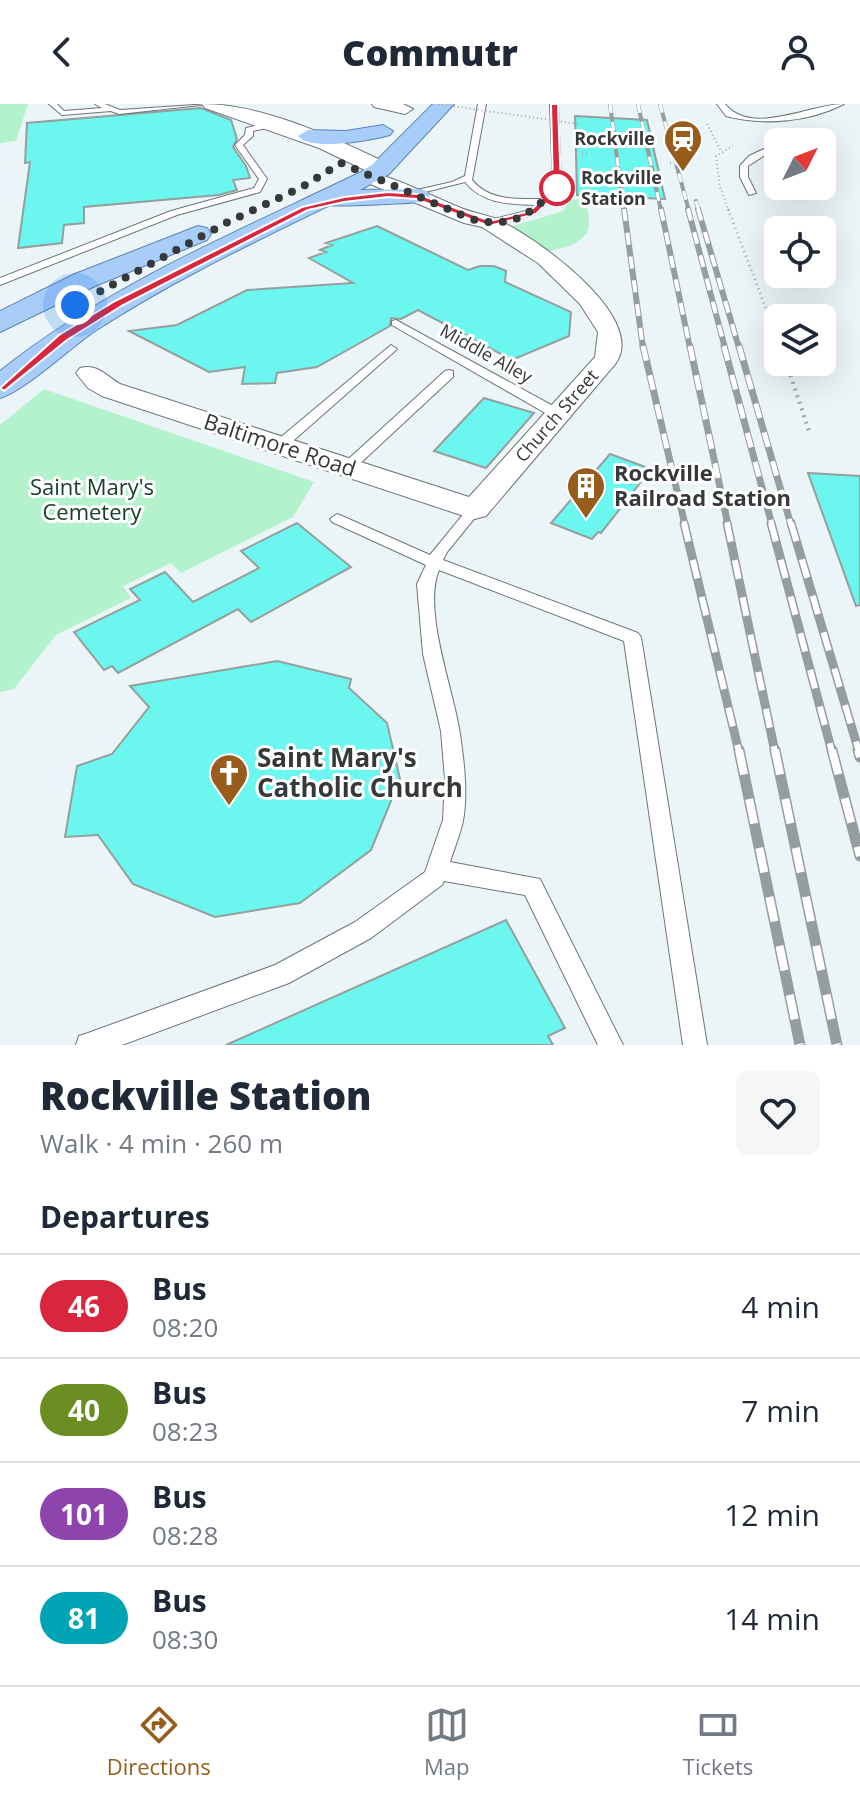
<!DOCTYPE html>
<meta charset="utf-8">
<style>
body{margin:0;font-family:"Open Sans",sans-serif;background:#f6f6f7;color:#1f2937;height:100vh;display:flex;flex-direction:column;font-size:30px;white-space:nowrap}
*{box-sizing:border-box;margin:0}
p{font-size:26px;color:#747a83}
.icon{flex:none;width:44px;height:44px;fill:none;stroke:currentColor;stroke-width:2;stroke-linecap:round;stroke-linejoin:round}
.map{position:relative;height:941px;overflow:hidden}
.side{display:flex;flex-direction:column;background:#fff;flex:1}
.side>*{flex:none}
.badge{padding:0 16px;border-radius:26px;font-size:28px;line-height:52px}
.needle{width:52px;rotate:48deg}
.tools{position:absolute;left:764px;top:24px;display:grid;gap:16px}
.tools a{display:grid;place-items:center;width:72px;height:72px;border-radius:12px;background:#fff;box-shadow:0 8px 32px #0002;font-size:40px}
.you{position:absolute;width:40px;height:40px;margin:-20px;border:6px solid #fff;border-radius:50%;background:#1a73e8;box-shadow:0 0 0 12px #1a73e833}
.map>.badge{position:absolute;translate:-50% -50%;box-shadow:0 0 0 4px #fff}
h2{padding:0 40px;font-size:30px;line-height:72px}
.round{display:grid;place-items:center;flex:none;width:84px;height:84px;border-radius:12px;background:#f6f6f7}
.headline{display:flex;align-items:center;justify-content:space-between;height:136px;padding:0 40px}
h1{font-size:38px;font-weight:800;line-height:60px}
ul{padding:0;list-style:none}
li{display:flex;align-items:center;gap:24px;height:104px;padding:0 40px;border-top:2px solid #e0e1e3}
li div{flex:1}
li b{display:block;font-size:30px}
li em{font-style:normal}
li .badge{min-width:88px;font-weight:700;text-align:center}
header{display:flex;justify-content:space-between;align-items:center;height:104px;padding:0 40px;background:#fff;font-size:36px;font-weight:800}
.tab-bar{display:flex;justify-content:space-around;align-items:center;height:112px;border-top:2px solid #e0e1e3;background:#fff;font-size:22px;color:#747a83}
.tab-bar a{display:grid;justify-items:center;gap:4px}
.tab-bar .current{color:#985c1d}
.map>svg:first-child{display:block}
.green{fill:#b4f2cd}
.building{fill:#6bf7ef;stroke:#959f9e;stroke-width:2}
.lines{fill:none;stroke-linecap:round;stroke-linejoin:round}
.lane-casing{stroke:#6d7579;stroke-width:2}
.street-casing{stroke:#6d7579;stroke-width:2}
.secondary-casing{stroke:#6d7579;stroke-width:2}
.primary-casing{stroke:#5b84b4;stroke-width:2}
.path-far2{stroke:#a1a8aa;stroke-width:2;stroke-dasharray:1 3;stroke-linecap:butt}
.path-far1{stroke:#a1a8aa;stroke-width:3;stroke-dasharray:1 4;stroke-linecap:butt}
.path{stroke:#a1a8aa;stroke-width:4;stroke-dasharray:2 5;stroke-linecap:butt}
.lane{fill:#fff;fill-rule:evenodd}
.street{fill:#fff;fill-rule:evenodd}
.secondary{fill:#fff;fill-rule:evenodd}
.primary{fill:#a9cdf9;fill-rule:evenodd}
.rail-far4-casing{stroke:#969d9f;stroke-width:4}
.rail-far3-casing{stroke:#969d9f;stroke-width:6}
.rail-far2-casing{stroke:#969d9f;stroke-width:7}
.rail-far1-casing{stroke:#969d9f;stroke-width:9}
.rail-casing{stroke:#969d9f;stroke-width:11}
.rail-far4{stroke:#fff;stroke-width:3;stroke-dasharray:9;stroke-linecap:butt}
.rail-far3{stroke:#fff;stroke-width:4;stroke-dasharray:12;stroke-linecap:butt}
.rail-far2{stroke:#fff;stroke-width:5;stroke-dasharray:15;stroke-linecap:butt}
.rail-far1{stroke:#fff;stroke-width:6;stroke-dasharray:19;stroke-linecap:butt}
.rail{stroke:#fff;stroke-width:8;stroke-dasharray:25;stroke-linecap:butt}
.path-bridge{stroke:#a1a8aa;stroke-width:2;stroke-dasharray:1 3;stroke-linecap:butt}
.line{fill:#d7263d;stroke:#fff;stroke-width:2}
.walk{stroke:#35393a;stroke-width:8;stroke-dasharray:0 14.4}
.stop-dot{fill:#fff;stroke:#d7263d;stroke-width:4}
.labels{text-anchor:middle;stroke-width:6;stroke-linejoin:round;paint-order:stroke}
.far-poi-label{font-size:18px;font-weight:bold;fill:#35393a;stroke:#fff;text-anchor:end}
.far-stop-label{font-size:18px;font-weight:bold;fill:#35393a;stroke:#fff;text-anchor:start}
.far-street-label{font-size:18px;fill:#35393a;stroke:#fff}
.street-label{font-size:22px;fill:#35393a;stroke:#fff}
.poi-label{font-size:22px;font-weight:bold;fill:#35393a;stroke:#fff;text-anchor:start}
.park-label{font-size:22px;fill:#17412c;stroke:#fff}
.near-poi-label{font-size:26px;font-weight:bold;fill:#35393a;stroke:#fff;text-anchor:start}
</style>
<header><svg class="icon" aria-label="back" viewBox="0 0 24 24"><path d="M15 5l-7 7 7 7"/></svg>Commutr<svg class="icon" aria-label="person" viewBox="0 0 24 24"><circle cx="12" cy="8" r="4"/><path d="M4 21q1-7 8-7t8 7"/></svg></header>
<div class="map">
<svg width="860" height="941" viewBox="0 0 860 941">
<rect width="100%" height="100%" fill="#ebf5f8"/>
<g class="green">
<polygon points="0,0 28,0 16,37 0,39"/>
<path d="M570 95 586 96C587 104 590 115 589 122 587 139 561 146 547 147L506 124 563 107Z"/>
<polygon points="44,285 314,378 293,413 181,469 171,459 123,482 131,494 56,531 14,585 0,588 0,321"/>
</g>
<g class="building">
<polygon points="201,4 231,16 237,35 233,43 246,62 250,74 233,76 237,86 219,91 84,103 84,119 64,121 62,139 18,144 30,58 25,59 27,19"/>
<polygon points="575,12 647,16 665,95 577,91"/>
<polygon points="377,122 468,166 480,162 494,162 506,167 505,178 571,208 569,232 512,256 418,206 401,215 391,214 390,222 317,263 277,269 275,279 242,280 245,263 209,268 129,227 177,221 247,186 353,179 309,154 326,148 320,146 332,141 326,139"/>
<polygon points="484,294 534,309 486,364 434,347"/>
<polygon points="610,350 651,365 601,429 598,428 592,435 551,419"/>
<polygon points="808,369 860,372 860,501 856,502"/>
<polygon points="297,419 351,463 251,518 238,505 118,569 112,562 104,566 74,528 140,496 130,485 165,468 193,498 259,464 241,447"/>
<polygon points="277,557 351,575 349,584 387,619 400,675 371,746 300,799 215,813 133,780 98,731 65,733 77,662 112,650 149,603 130,582"/>
<polygon points="506,816 565,924 548,932 553,941 226,941"/>
</g>
<g class="lines">
<defs>
<g id="lane">
<polygon points="49,0 57,0 64,7 102,4 95,0 105,0 120,6 210,0 119,10 111,7 62,11"/>
<path d="M478 0H486L472 76C489 97 516 95 541 95L553 84 550 0H558L561 85 536 110 489 122 484 119 486 117 530 106 536 101C510 100 482 100 465 78L425 88 421 85 452 78 465 72Z"/>
<path d="M717 0H725C752 33 810 0 844 0 809 18 764 22 726 12Z"/>
<polygon points="268,19 271,23 253,27 253,32 243,41 267,75 260,88 177,111 0,181 0,174 171,107 254,84 259,75 235,41 245,31 246,24"/>
<polygon points="766,44 773,46 748,62 748,73 756,89 749,91 740,73 740,62 749,52"/>
<polygon points="396,216 564,308 565,311 559,315 554,314 392,221 392,217"/>
<polygon points="391,241 397,245 395,247 285,344 275,344 275,338"/>
<polygon points="449,266 453,267 453,273 353,366 343,366 341,363 343,360 445,267"/>
<path d="M475 400 482 405 447 448 443 456 638 529 641 533 707 941H683L624 537 439 466C422 506 454 587 460 630 464 658 468 689 463 717 460 731 454 745 450 758L540 775 623 941H598L525 791 444 777 442 781 371 834 289 879 122 941H76L79 932 88 929 275 861 355 818 425 768 443 716 445 675 441 627 423 550 417 480 426 461 332 418 330 415 337 410 342 412 430 451 470 402Z"/>
</g>
<g id="street">
<polygon points="372,0 403,0 413,5 405,10 374,3"/>
<path d="M369 68C400 75 431 92 461 104 472 109 485 110 496 115 533 131 648 212 616 259L486 412 475 415 464 412 102 292 88 284 76 269 80 264C98 259 106 272 120 280L469 393 595 253 598 228 580 200 538 159 482 123 464 119 363 77 360 73Z"/>
</g>
<path id="secondary" d="M202 0C264 0 334 34 389 60L392 65 389 70H373L319 44 205 4Z"/>
<g id="primary">
<path d="M433 0H454L389 70 360 86 418 85 427 87 430 92 427 97C418 99 335 103 330 101 250 140 170 178 95 227 71 243 23 288 0 294V267C108 181 237 128 361 68L373 60Z"/>
<path d="M383 21 393 27 390 31C371 36 311 48 298 32L308 26 346 27Z"/>
<polygon points="198,122 207,124 211,130 207,136 95,182 0,228 0,207 75,170"/>
</g>
</defs>
<use href="#lane" class="lane-casing"/>
<use href="#street" class="street-casing"/>
<use href="#secondary" class="secondary-casing"/>
<use href="#primary" class="primary-casing"/>
<g class="path-far2">
<polyline points="707,20 721,47"/>
<polyline points="581,36 594,36"/>
<polyline points="582,50 587,50"/>
<polyline points="670,59 690,59"/>
<polyline points="584,68 589,68"/>
<polyline points="585,88 592,88"/>
<polyline points="729,107 720,83 716,52 733,42"/>
</g>
<polyline class="path-far1" points="728,105 778,236"/>
<polyline class="path" points="786,258 810,330"/>
<use href="#lane" class="lane"/>
<use href="#street" class="street"/>
<use href="#secondary" class="secondary"/>
<use href="#primary" class="primary"/>
<defs>
<g id="rail-far4">
<polyline points="610,0 624,107"/>
<polyline points="638,0 661,107"/>
<polyline points="660,0 689,107"/>
<polyline points="696,97 699,107"/>
</g>
<g id="rail-far3">
<polyline points="624,105 643,244"/>
<polyline points="661,105 690,244"/>
<polyline points="688,105 725,244"/>
<polyline points="698,105 739,244"/>
</g>
<g id="rail-far2">
<polyline points="643,242 685,421"/>
<polyline points="690,242 728,421"/>
<polyline points="724,242 772,421"/>
<polyline points="739,242 791,421"/>
</g>
<g id="rail-far1">
<polyline points="684,419 739,648"/>
<polyline points="727,419 775,648"/>
<polyline points="771,419 832,648"/>
<polyline points="791,419 859,648"/>
</g>
<g id="rail">
<polyline points="739,646 800,941"/>
<polyline points="775,646 837,941"/>
<polyline points="832,646 860,752"/>
<polyline points="858,646 860,653"/>
</g>
</defs>
<use href="#rail-far4" class="rail-far4-casing"/>
<use href="#rail-far3" class="rail-far3-casing"/>
<use href="#rail-far2" class="rail-far2-casing"/>
<use href="#rail-far1" class="rail-far1-casing"/>
<use href="#rail" class="rail-casing"/>
<use href="#rail-far4" class="rail-far4"/>
<use href="#rail-far3" class="rail-far3"/>
<use href="#rail-far2" class="rail-far2"/>
<use href="#rail-far1" class="rail-far1"/>
<use href="#rail" class="rail"/>
<polyline class="path-bridge" points="438,0 579,20"/>
</g>
<polygon class="line" points="551,0 558,0 561,85 536,110 489,122 416,95 388,93 344,98 308,106 123,201 67,236 4,287 0,284 59,231 115,197 302,103 344,93 388,88 418,90 490,117 530,107 553,84"/>
<g class="lines">
<path class="walk" d="M75 201 228 118 302 83 341 59 471 115C513 125 529 111 557 84"/>
</g>
<defs>
<symbol id="station-pin" viewBox="-11 -11 22 30"><path d="M0 17L-7.5 6A9.5 9.5 0 1 1 7.5 6Z" fill="#985c1d" stroke="#fff"/><path d="M-3-6H3Q5-6 5-4V2Q5 4 3 4L4.5 6H3L1.5 4h-3L-3 6H-4.5L-3 4Q-5 4-5 2V-4Q-5-6-3-6ZM-3.5-4v3h7v-3ZM-3.5 1v1.5H-2V1ZM2 1v1.5H3.5V1Z" fill="#fff"/></symbol>
<symbol id="building-pin" viewBox="-11 -11 22 30"><path d="M0 17L-7.5 6A9.5 9.5 0 1 1 7.5 6Z" fill="#985c1d" stroke="#fff"/><path d="M-4-6H4V6H1V3H-1V6H-4ZM-2.5-4.3h1.7v1.8h-1.7ZM.8-4.3h1.7v1.8H.8ZM-2.5-1h1.7V.8h-1.7ZM.8-1h1.7V.8H.8Z" fill="#fff"/></symbol>
<symbol id="church-pin" viewBox="-11 -11 22 30"><path d="M0 17L-7.5 6A9.5 9.5 0 1 1 7.5 6Z" fill="#985c1d" stroke="#fff"/><path d="M-1.2-6h2.4v3.5h3.3v2.4h-3.3V6h-2.4V-.1h-3.3v-2.4h3.3Z" fill="#fff"/></symbol>
</defs>
<g fill-rule="evenodd">
<use href="#station-pin" x="661" y="13" width="44" height="60"/>
<use href="#building-pin" x="564" y="360" width="44" height="60"/>
<use href="#church-pin" x="207" y="647" width="44" height="60"/>
</g>
<circle class="stop-dot" cx="557" cy="84" r="16"/>
<g class="labels">
<g class="far-poi-label">
<text x="655" y="41">Rockville</text>
</g>
<g class="far-stop-label">
<text x="581" y="80">Rockville<tspan x="581" dy="21">Station</tspan></text>
</g>
<g class="far-street-label">
<text transform="translate(486 250) rotate(29)" y="6">Middle Alley</text>
<text transform="translate(557 312) rotate(-49)" y="6">Church Street</text>
</g>
<g class="street-label">
<text transform="translate(280 341) rotate(18)" y="8">Baltimore Road</text>
</g>
<g class="poi-label">
<text x="614" y="377">Rockville<tspan x="614" dy="25">Railroad Station</tspan></text>
</g>
<g class="park-label">
<text x="92" y="391">Saint Mary's<tspan x="92" dy="25">Cemetery</tspan></text>
</g>
<g class="near-poi-label">
<text x="257" y="663">Saint Mary's<tspan x="257" dy="30">Catholic Church</tspan></text>
</g>
</g>
</svg>
<div class="tools">
<a><svg class="needle" viewBox="-14 -14 28 28"><path d="M0-13l5 13h-10z" fill="#e53935"/><path d="M0 13l5-13h-10z" fill="#747a83"/></svg></a>
<a><svg class="icon" aria-label="locate" viewBox="0 0 24 24"><circle cx="12" cy="12" r="6"/><path d="M12 2v4M12 18v4M2 12h4M18 12h4"/></svg></a>
<a><svg class="icon" aria-label="layers" viewBox="0 0 24 24"><path d="M12 4l9 5-9 5-9-5zM3 14l9 5 9-5"/></svg></a>
</div>
<div class="you" style="left:75px;top:201px"></div>
</div>
<section class="side">
<div class="headline"><div><h1>Rockville Station</h1><p>Walk · 4 min · 260 m</p></div><a class="round"><svg class="icon" aria-label="heart" viewBox="0 0 24 24"><path d="M12 20l-8-8c-3-5 5-10 8-4 3-6 11-1 8 4z"/></svg></a></div>
<h2>Departures</h2>
<ul>
<li><span class="badge" style="background:#d7263d;color:#fff">46</span><div><b>Bus</b><p>08:20</p></div><em>4 min</em></li>
<li><span class="badge" style="background:#6b8e23;color:#fff">40</span><div><b>Bus</b><p>08:23</p></div><em>7 min</em></li>
<li><span class="badge" style="background:#8e44ad;color:#fff">101</span><div><b>Bus</b><p>08:28</p></div><em>12 min</em></li>
<li><span class="badge" style="background:#00a3b4;color:#fff">81</span><div><b>Bus</b><p>08:30</p></div><em>14 min</em></li>
</ul>
</section>
<nav class="tab-bar">
<a class="current"><svg class="icon" aria-label="directions" viewBox="0 0 24 24"><path d="M12 3l9 9-9 9-9-9zM9 14v-3h6M13 9l2 2-2 2"/></svg>Directions</a>
<a><svg class="icon" aria-label="map" viewBox="0 0 24 24"><path d="M3 6l6-2 6 2 6-2v14l-6 2-6-2-6 2zM9 4v14M15 6v14"/></svg>Map</a>
<a><svg class="icon" aria-label="tickets" viewBox="0 0 24 24"><path d="M3 7h18v10H3zM15 7v10"/></svg>Tickets</a>
</nav>
